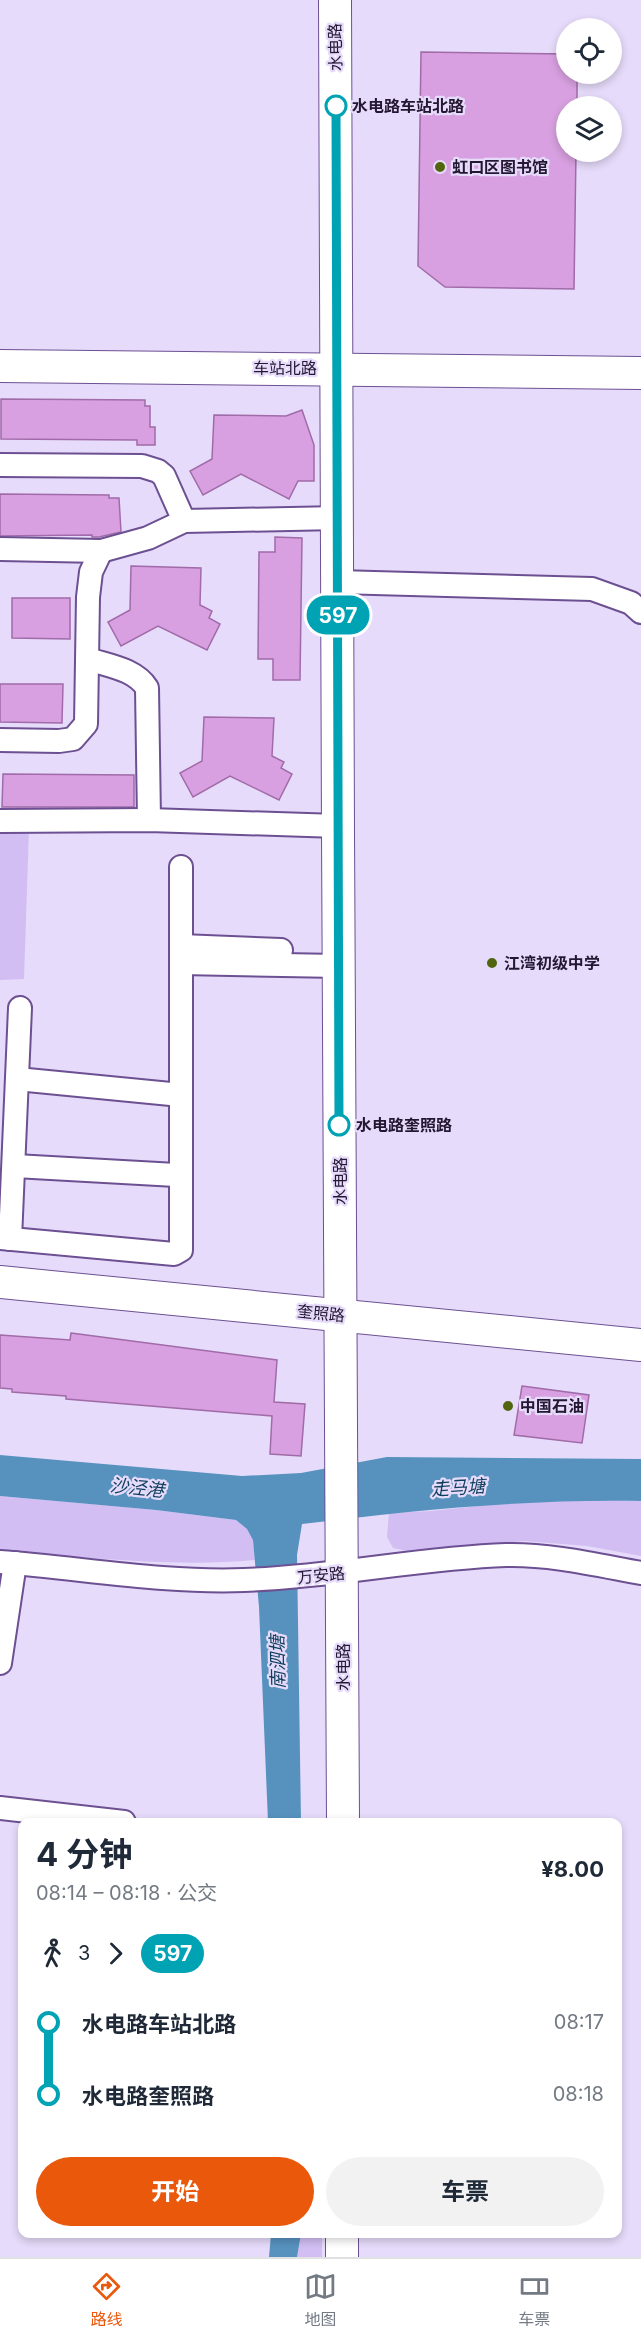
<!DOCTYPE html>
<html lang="zh">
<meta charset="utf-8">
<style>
body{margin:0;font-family:Inter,"Noto Sans SC",sans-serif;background:#f2f2f3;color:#1f2937;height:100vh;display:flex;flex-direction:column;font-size:22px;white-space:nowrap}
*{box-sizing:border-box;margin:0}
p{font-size:20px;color:#747a83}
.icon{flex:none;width:33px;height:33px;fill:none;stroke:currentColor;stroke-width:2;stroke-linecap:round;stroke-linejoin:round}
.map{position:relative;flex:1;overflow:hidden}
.side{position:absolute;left:18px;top:1818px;width:604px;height:420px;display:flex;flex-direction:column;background:#fff;border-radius:12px;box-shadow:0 3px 9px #0003}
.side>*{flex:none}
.badge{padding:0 12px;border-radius:20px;font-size:21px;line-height:39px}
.tools{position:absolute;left:556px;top:18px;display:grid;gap:12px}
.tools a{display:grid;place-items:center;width:66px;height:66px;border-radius:50%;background:#fff;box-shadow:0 3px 9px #0003;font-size:30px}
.map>.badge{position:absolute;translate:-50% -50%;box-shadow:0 0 0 3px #fff}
.legs{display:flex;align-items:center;gap:9px;height:66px;padding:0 18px;font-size:20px}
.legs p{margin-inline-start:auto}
.head{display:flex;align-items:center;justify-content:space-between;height:102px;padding:0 18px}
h1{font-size:33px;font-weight:700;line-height:45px}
.cta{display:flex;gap:12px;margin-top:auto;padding:12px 18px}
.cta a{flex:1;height:69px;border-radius:36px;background:#ea580c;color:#fff;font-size:24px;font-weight:700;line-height:69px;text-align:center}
.cta a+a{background:#f2f2f3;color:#1f2937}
ul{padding:0 18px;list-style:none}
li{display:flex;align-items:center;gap:21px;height:72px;font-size:22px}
li i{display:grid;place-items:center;width:9px;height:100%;margin:0 8px;background:currentColor}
li i::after{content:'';width:15px;height:15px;margin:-8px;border:4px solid;border-radius:50%;background:#fff}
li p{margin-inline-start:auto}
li:first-child i{background:linear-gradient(#0000 50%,currentColor 0)}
li:last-child i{background:linear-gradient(currentColor 50%,#0000 0)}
.dock{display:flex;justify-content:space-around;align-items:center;height:84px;border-top:2px solid #e0e1e3;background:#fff;font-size:16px;color:#747a83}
.dock a{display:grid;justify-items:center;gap:3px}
.dock .active{color:#ea580c}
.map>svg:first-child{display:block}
.green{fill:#d2bef3}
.water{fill:#5792bf}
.building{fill:#d8a0e0;stroke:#a06ba8;stroke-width:1.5}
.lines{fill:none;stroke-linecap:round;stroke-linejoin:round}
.street-casing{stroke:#6c5092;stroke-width:26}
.secondary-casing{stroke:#6c5092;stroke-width:34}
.street{stroke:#fff;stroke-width:22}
.secondary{stroke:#fff;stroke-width:32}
.line-1-casing{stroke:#fff;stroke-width:14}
.line-1{stroke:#00a3b4;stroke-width:9}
.stop-1-dot{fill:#fff;stroke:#00a3b4;stroke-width:3}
.poi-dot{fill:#51640e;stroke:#e6dbfa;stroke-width:2}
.labels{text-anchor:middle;stroke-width:4.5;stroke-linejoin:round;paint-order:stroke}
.street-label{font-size:16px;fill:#231732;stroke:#e6dbfa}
.stop-label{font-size:16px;font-weight:bold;fill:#231732;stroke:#e6dbfa;text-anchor:start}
.poi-label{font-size:16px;font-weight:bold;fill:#231732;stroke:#e6dbfa;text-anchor:start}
.water-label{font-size:18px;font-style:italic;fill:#0e3e5c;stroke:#e6dbfa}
</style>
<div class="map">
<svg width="641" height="2257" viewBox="0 0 641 2257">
<rect width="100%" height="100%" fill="#e6dbfa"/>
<g class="green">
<polygon points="0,828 29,828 24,979 0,980"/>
<path d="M0 1496 156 1510 236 1520 247 1529 253 1539 255 1560C170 1568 85 1556 0 1552Z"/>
<polygon points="586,1500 641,1501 641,1556 587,1546 524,1541 412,1552 393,1548 387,1537 389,1513 431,1511 518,1502"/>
<polygon points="301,2234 322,2234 322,2257 297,2257"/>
</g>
<g class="water">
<path d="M0 1455 242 1476 301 1473 387 1457 641 1459V1501C527 1499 415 1510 302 1524L297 1555 301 1822H268L259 1607 253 1540 247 1529 236 1520 156 1510 0 1496Z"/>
<polygon points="271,2234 301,2234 297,2257 269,2257"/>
</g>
<g class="building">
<polygon points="421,52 567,54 567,74 577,74 577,106 567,106 567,152 576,152 574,289 445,287 418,266"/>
<polygon points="1,399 145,400 145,406 150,406 150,427 155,427 155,445 137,445 137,440 1,439"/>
<polygon points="302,410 314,445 314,481 298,481 289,499 241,474 203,495 190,471 212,459 214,415 286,416"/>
<polygon points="0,494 109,495 109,498 119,498 121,532 99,537 92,537 92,535 0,536"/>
<polygon points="275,537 302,538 300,680 273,680 273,659 258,659 259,552 275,552"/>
<polygon points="131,566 201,568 200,605 212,611 209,618 220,624 207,650 158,626 121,646 108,622 130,610"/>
<polygon points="12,598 70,598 70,639 12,638"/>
<polygon points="0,684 63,684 62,723 0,722"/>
<polygon points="204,717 274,718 272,756 284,762 281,768 292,774 279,800 230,776 193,797 180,773 202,761"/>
<polygon points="3,774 134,775 134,807 2,807"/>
<polygon points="71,1333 277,1360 274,1402 305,1404 301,1456 270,1454 272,1416 66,1399 66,1396 12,1392 12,1389 0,1388 0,1335 70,1340"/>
<polygon points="522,1386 589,1395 582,1443 514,1435"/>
</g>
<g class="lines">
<defs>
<g id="street">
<polyline points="0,465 142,466 158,471 164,476 184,521"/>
<polyline points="0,549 101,551 148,538 184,521 339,518"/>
<polyline points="338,582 592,589 631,603 641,612"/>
<path d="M88 659C109 666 135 669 147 688L149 820"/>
<polyline points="0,740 59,741 73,739 86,724 88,597 91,572 101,551"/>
<polyline points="0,821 149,820 338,826"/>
<polyline points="181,946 281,950"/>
<polyline points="181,963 339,966"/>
<polyline points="17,1079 181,1095"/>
<polyline points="15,1166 176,1175 181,1172"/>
<polyline points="0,1238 174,1254 181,1250 181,867"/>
<polyline points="10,1239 20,1008"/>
<path d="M0 1562C81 1568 163 1583 244 1580 333 1577 419 1558 506 1555 551 1554 597 1565 641 1573"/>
<polyline points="0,1663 15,1563"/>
<polyline points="0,1808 124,1822"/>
</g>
<g id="secondary">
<path d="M335 0C337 278 337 556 338 833 340 1163 344 1493 343 1822"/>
<polyline points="0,366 641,373"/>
<polyline points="0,1282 641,1345"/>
<polyline points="342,2234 342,2257"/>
</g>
</defs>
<use href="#street" class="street-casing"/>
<use href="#secondary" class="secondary-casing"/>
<use href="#street" class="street"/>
<use href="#secondary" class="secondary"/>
</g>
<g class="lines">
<defs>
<polyline id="line-1" points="336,106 339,1125"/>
</defs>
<use href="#line-1" class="line-1-casing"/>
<use href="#line-1" class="line-1"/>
</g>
<g class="stop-1-dot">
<circle cx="336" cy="106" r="10"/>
<circle cx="339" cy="1125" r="10"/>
</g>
<g class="poi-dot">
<circle cx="440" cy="167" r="6"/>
<circle cx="492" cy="963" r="6"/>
<circle cx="508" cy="1406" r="6"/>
</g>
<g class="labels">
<g class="street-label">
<text transform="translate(335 47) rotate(-91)" y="6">水电路</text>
<text x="285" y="374">车站北路</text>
<text transform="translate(340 1181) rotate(-90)" y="6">水电路</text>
<text transform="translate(321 1313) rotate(6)" y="6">奎照路</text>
<text transform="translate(321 1575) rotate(-6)" y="6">万安路</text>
<text transform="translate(343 1667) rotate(-90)" y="6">水电路</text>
</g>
<g class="stop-label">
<text x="352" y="112">水电路车站北路</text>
<text x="356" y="1131">水电路奎照路</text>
</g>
<g class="poi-label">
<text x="452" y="173">虹口区图书馆</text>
<text x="504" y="969">江湾初级中学</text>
<text x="520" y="1412">中国石油</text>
</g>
<g class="water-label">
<text transform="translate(137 1488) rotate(6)" y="6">沙泾港</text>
<text transform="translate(458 1488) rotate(-4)" y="6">走马塘</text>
<text transform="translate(278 1662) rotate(-91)" y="6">南泗塘</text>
</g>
</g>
</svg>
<div class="tools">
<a><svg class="icon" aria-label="locate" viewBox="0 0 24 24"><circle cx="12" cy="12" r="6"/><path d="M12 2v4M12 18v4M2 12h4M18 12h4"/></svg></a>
<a><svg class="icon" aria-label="layers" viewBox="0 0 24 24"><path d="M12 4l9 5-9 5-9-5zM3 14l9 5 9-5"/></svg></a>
</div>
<b class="badge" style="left:338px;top:615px;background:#00a3b4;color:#fff">597</b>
<section class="side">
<div class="head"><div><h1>4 分钟</h1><p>08:14 – 08:18 · 公交</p></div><b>¥8.00</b></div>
<div class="legs"><svg class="icon" aria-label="walk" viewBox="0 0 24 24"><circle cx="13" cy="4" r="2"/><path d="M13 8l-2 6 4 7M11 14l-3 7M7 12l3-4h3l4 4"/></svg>3<svg class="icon" aria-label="forward" viewBox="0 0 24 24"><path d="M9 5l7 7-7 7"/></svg><b class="badge" style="background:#00a3b4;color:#fff">597</b></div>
<ul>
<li><i style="color:#00a3b4"></i><b>水电路车站北路</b><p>08:17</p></li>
<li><i style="color:#00a3b4"></i><b>水电路奎照路</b><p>08:18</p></li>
</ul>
<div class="cta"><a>开始</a><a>车票</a></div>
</section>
</div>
<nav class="dock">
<a class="active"><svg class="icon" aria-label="directions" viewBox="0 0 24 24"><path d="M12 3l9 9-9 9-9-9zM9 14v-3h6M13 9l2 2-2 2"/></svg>路线</a>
<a><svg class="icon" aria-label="map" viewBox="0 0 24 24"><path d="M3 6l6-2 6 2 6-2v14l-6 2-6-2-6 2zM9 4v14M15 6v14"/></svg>地图</a>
<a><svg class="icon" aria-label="tickets" viewBox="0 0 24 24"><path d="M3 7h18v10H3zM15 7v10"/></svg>车票</a>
</nav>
